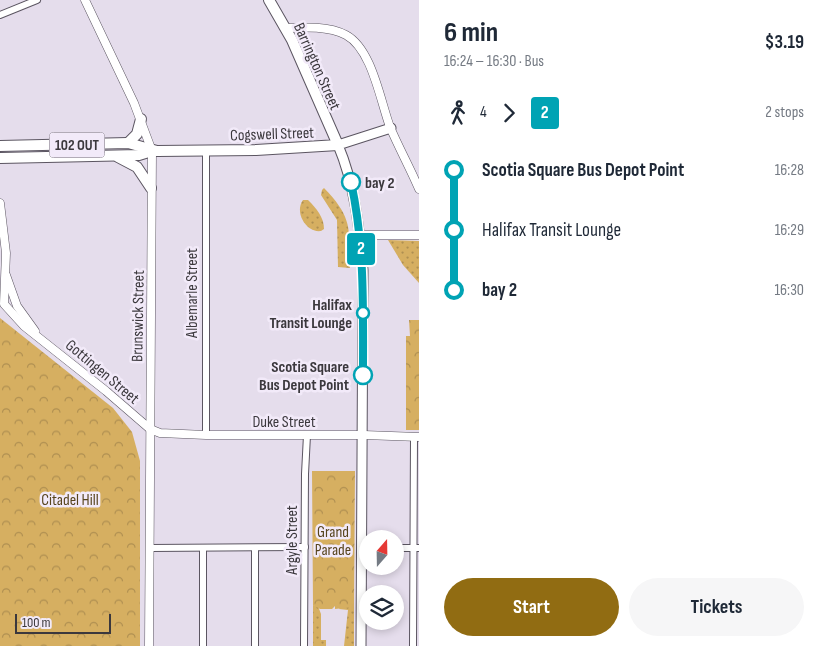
<!DOCTYPE html>
<meta charset="utf-8">
<style>
body{margin:0;font-family:"Sofia Sans Condensed",sans-serif;background:#f6f6f7;color:#1f2937;height:100vh;display:flex;flex-direction:column;font-size:19px;white-space:nowrap}
*{box-sizing:border-box;margin:0}
p{font-size:16px;color:#747a83}
.icon{flex:none;width:28px;height:28px;fill:none;stroke:currentColor;stroke-width:2;stroke-linecap:round;stroke-linejoin:round}
.map{position:relative;flex:1;overflow:hidden}
.side{display:flex;flex-direction:column;background:#fff;width:410px}
.side>*{flex:none}
.badge{padding:0 10px;border-radius:4px;font-size:18px;line-height:32px}
.needle{width:32px;rotate:20deg}
.fabs{position:absolute;left:359px;top:530px;display:grid;gap:10px}
.fabs a{display:grid;place-items:center;width:45px;height:45px;border-radius:50%;background:#fff;box-shadow:0 2px 8px #0003;font-size:25px}
.scale{position:absolute;left:15px;bottom:12px;width:96px;box-sizing:border-box;padding-left:5px;border:2px solid #3b383d;border-top:0;font-size:14px;line-height:18px;white-space:nowrap;color:#3b383d;-webkit-text-stroke:4px #f2eaf9;paint-order:stroke}
.map>.badge{position:absolute;translate:-50% -50%;box-shadow:0 0 0 2px #fff}
.legs{display:flex;align-items:center;gap:8px;height:55px;padding:0 25px;font-size:16px}
.legs p{margin-inline-start:auto}
.summary{display:flex;align-items:center;justify-content:space-between;height:85px;padding:0 25px}
h1{font-size:28px;font-weight:700;line-height:38px}
.button{display:flex;gap:10px;margin-top:auto;padding:10px 25px}
.button a{flex:1;height:58px;border-radius:30px;background:#916c12;color:#fff;font-size:20px;font-weight:700;line-height:58px;text-align:center}
.button a+a{background:#f6f6f7;color:#1f2937}
ul{padding:0 25px;list-style:none}
li{display:flex;align-items:center;gap:18px;height:60px;font-size:19px}
li i{display:grid;place-items:center;width:8px;height:100%;margin:0 6px;background:currentColor}
li i::after{content:'';width:12px;height:12px;margin:-6px;border:4px solid;border-radius:50%;background:#fff}
li p{margin-inline-start:auto}
li:first-child i{background:linear-gradient(#0000 50%,currentColor 0)}
li:last-child i{background:linear-gradient(currentColor 50%,#0000 0)}
main{display:flex;flex:1;min-height:0}
.map>svg:first-child{display:block}
.grass{fill:url(#grass-dots)}
.park{fill:url(#park-crowns)}
.lines{fill:none;stroke-linecap:round;stroke-linejoin:round}
.minor-casing{stroke:#5b5561;stroke-width:8}
.tertiary-casing{stroke:#5b5561;stroke-width:9}
.secondary-casing{stroke:#5b5561;stroke-width:11}
.primary-casing{stroke:#5b5561;stroke-width:12}
.minor{stroke:#fff;stroke-width:6}
.tertiary{stroke:#fff;stroke-width:8}
.secondary{stroke:#fff;stroke-width:9}
.primary{stroke:#fff;stroke-width:10}
.line-1-casing{stroke:#fff;stroke-width:11}
.line-1{stroke:#00a3b4;stroke-width:8}
.stop-1-dot{fill:#fff;stroke:#00a3b4;stroke-width:2.5}
.labels{text-anchor:middle;stroke-width:5;stroke-linejoin:round;paint-order:stroke}
.shield{fill:#f2eaf9;stroke:#726d75;stroke-width:1}
.shield-label{font-size:15px;font-weight:bold;fill:#3b383d}
.street-label{font-size:16px;fill:#3b383d;stroke:#f2eaf9}
.stop-label{font-size:16px;font-weight:bold;fill:#3b383d;stroke:#f2eaf9;text-anchor:end}
.park-label{font-size:16px;fill:#57441d;stroke:#f2eaf9}
</style>
<main>
<div class="map">
<svg width="419" height="646" viewBox="0 0 419 646">
<defs>
<pattern id="grass-dots" width="8" height="8" patternUnits="userSpaceOnUse" patternTransform="scale(1.25)"><rect width="8" height="8" fill="#d6af61"/><path d="M2 2h.1M6 6h.1" fill="none" stroke="#af8f51" stroke-width="1.8" stroke-linecap="round"/></pattern>
<pattern id="park-crowns" width="20" height="18" patternUnits="userSpaceOnUse" patternTransform="scale(1.25)"><rect width="20" height="18" fill="#d6af61"/><path d="M2 6a3 3 0 1 1 6 0M12 15a3 3 0 1 1 6 0" fill="none" stroke="#af8f51"/></pattern>
</defs>
<rect width="100%" height="100%" fill="#e5ddec"/>
<g class="grass">
<path d="M324 188C353 218 349 228 350 268L338 267 337 220 321 195 322 190Z"/>
<path d="M303 200H308C316 208 324 217 324 229L321 231C306 233 294 212 303 200Z"/>
<polygon points="388,240 419,241 419,283 403,265"/>
<polygon points="354,586 354,646 344,646 348,610 339,609"/>
<polygon points="313,605 318,606 321,614 321,640 326,640 326,646 313,646"/>
</g>
<g class="park">
<polygon points="0,318 113,408 132,432 140,461 140,646 0,646"/>
<polygon points="409,320 419,320 419,430 406,430 406,336 410,336"/>
<polygon points="312,471 355,471 354,607 335,609 335,606 332,609 320,609 313,605"/>
</g>
<g class="lines">
<defs>
<g id="minor">
<polyline points="0,15 37,0"/>
<polyline points="206,150 206,435"/>
<polyline points="150,548 305,547"/>
<polyline points="255,548 255,646"/>
<polyline points="395,548 419,548"/>
<polyline points="203,646 203,548"/>
<polyline points="304,646 305,474 307,435"/>
<polyline points="413,646 414,438"/>
</g>
<g id="tertiary">
<polyline points="85,0 134,103 152,151 149,646"/>
<path d="M286 28C305 27 329 26 346 35 372 49 380 100 390 127 399 148 410 168 419 189"/>
<polyline points="0,203 6,253 4,304 24,326 106,391 150,429 160,433 206,435 364,435 419,437"/>
<polyline points="360,235 419,235"/>
<polyline points="6,275 17,306 35,331"/>
</g>
<path id="secondary" d="M361 646 363 270C359 227 355 185 338 145L391 128"/>
<g id="primary">
<polyline points="128,143 137,134 141,119"/>
<polyline points="0,146 128,143 157,151 256,150 338,145 292,40 269,0"/>
<polyline points="118,157 137,167 151,188"/>
<polyline points="0,158 139,155 152,151"/>
</g>
</defs>
<use href="#minor" class="minor-casing"/>
<use href="#tertiary" class="tertiary-casing"/>
<use href="#secondary" class="secondary-casing"/>
<use href="#primary" class="primary-casing"/>
<use href="#minor" class="minor"/>
<use href="#tertiary" class="tertiary"/>
<use href="#secondary" class="secondary"/>
<use href="#primary" class="primary"/>
</g>
<g class="lines">
<defs>
<path id="line-1" d="M351 182C365 246 363 310 363 375"/>
</defs>
<use href="#line-1" class="line-1-casing"/>
<use href="#line-1" class="line-1"/>
</g>
<g class="stop-1-dot">
<circle cx="351" cy="182" r="9"/>
<circle cx="363" cy="313" r="6"/>
<circle cx="363" cy="375" r="9"/>
</g>
<g class="labels">
<rect class="shield" x="49.5" y="132.5" width="55" height="25" rx="4"/>
<g class="shield-label">
<text x="77" y="150">102 OUT</text>
</g>
<g class="street-label">
<text transform="translate(318 66) rotate(66)" y="6">Barrington Street</text>
<text transform="translate(272 133) rotate(-2)" y="6">Cogswell Street</text>
<text transform="translate(191 293) rotate(-90)" y="6">Albemarle Street</text>
<text transform="translate(137 316) rotate(-89)" y="6">Brunswick Street</text>
<text transform="translate(103 371) rotate(40)" y="6">Gottingen Street</text>
<text x="284" y="427">Duke Street</text>
<text transform="translate(291 540) rotate(-90)" y="6">Argyle Street</text>
</g>
<g class="stop-label">
<text x="365" y="188" text-anchor="start">bay 2</text>
<text x="352" y="310">Halifax<tspan x="352" dy="18">Transit Lounge</tspan></text>
<text x="349" y="372">Scotia Square<tspan x="349" dy="18">Bus Depot Point</tspan></text>
</g>
<g class="park-label">
<text x="70" y="505">Citadel Hill</text>
<text x="333" y="537">Grand<tspan x="333" dy="18">Parade</tspan></text>
</g>
</g>
</svg>
<div class="fabs">
<a><svg class="needle" viewBox="-14 -14 28 28"><path d="M0-13l5 13h-10z" fill="#e53935"/><path d="M0 13l5-13h-10z" fill="#747a83"/></svg></a>
<a><svg class="icon" aria-label="layers" viewBox="0 0 24 24"><path d="M12 4l9 5-9 5-9-5zM3 14l9 5 9-5"/></svg></a>
</div>
<div class="scale">100 m</div>
<b class="badge" style="left:361px;top:249px;background:#00a3b4;color:#fff">2</b>
</div>
<section class="side">
<div class="summary"><div><h1>6 min</h1><p>16:24 – 16:30 · Bus</p></div><b>$3.19</b></div>
<div class="legs"><svg class="icon" aria-label="walk" viewBox="0 0 24 24"><circle cx="13" cy="4" r="2"/><path d="M13 8l-2 6 4 7M11 14l-3 7M7 12l3-4h3l4 4"/></svg>4<svg class="icon" aria-label="forward" viewBox="0 0 24 24"><path d="M9 5l7 7-7 7"/></svg><b class="badge" style="background:#00a3b4;color:#fff">2</b><p>2 stops</p></div>
<ul>
<li><i style="color:#00a3b4"></i><b>Scotia Square Bus Depot Point</b><p>16:28</p></li>
<li><i style="color:#00a3b4"></i><span>Halifax Transit Lounge</span><p>16:29</p></li>
<li><i style="color:#00a3b4"></i><b>bay 2</b><p>16:30</p></li>
</ul>
<div class="button"><a>Start</a><a>Tickets</a></div>
</section>
</main>
